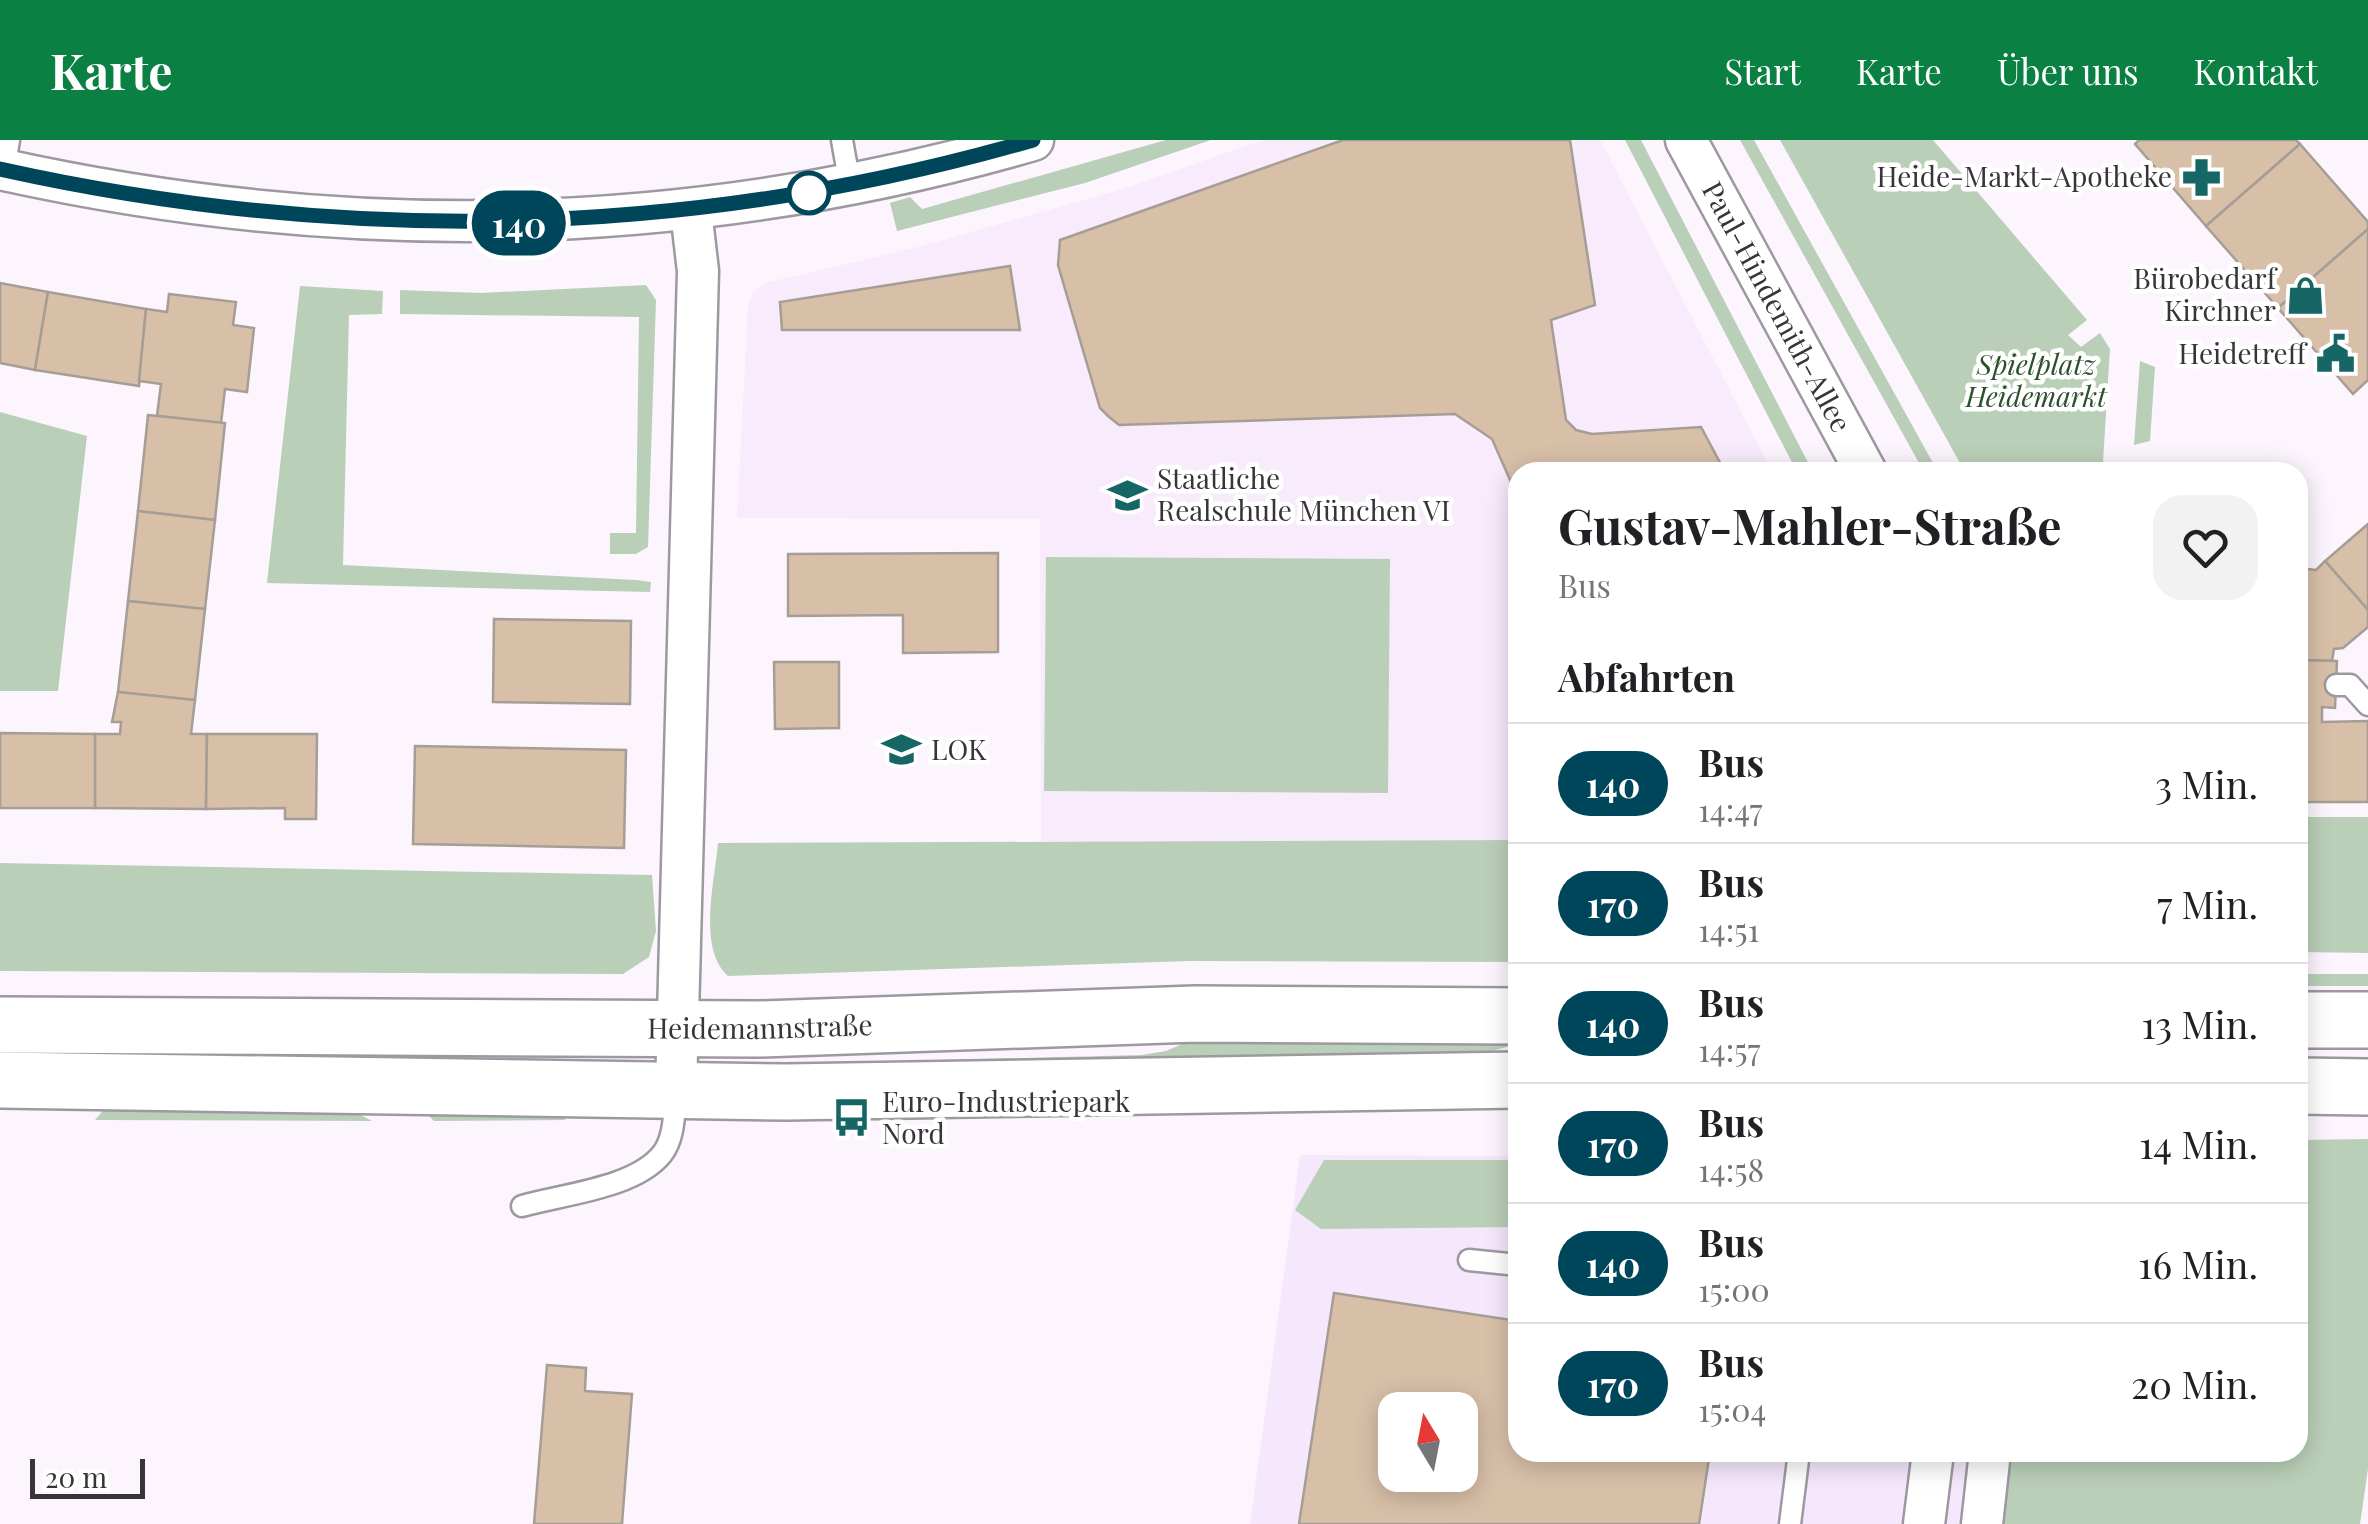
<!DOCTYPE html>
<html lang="de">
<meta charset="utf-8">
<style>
body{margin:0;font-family:"Playfair Display",serif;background:#f2f2f2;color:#202124;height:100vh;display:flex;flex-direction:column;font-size:38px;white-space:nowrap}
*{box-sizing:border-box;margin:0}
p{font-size:32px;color:#757577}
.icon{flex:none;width:55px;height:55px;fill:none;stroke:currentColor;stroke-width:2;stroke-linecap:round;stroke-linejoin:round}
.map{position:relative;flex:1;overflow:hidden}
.details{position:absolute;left:1508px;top:322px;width:800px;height:1000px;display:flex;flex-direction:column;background:#fff;border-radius:30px;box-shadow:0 5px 25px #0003}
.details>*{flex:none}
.badge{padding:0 20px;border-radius:32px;font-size:35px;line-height:65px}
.needle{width:65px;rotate:350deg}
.buttons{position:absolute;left:1378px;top:1252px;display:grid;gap:20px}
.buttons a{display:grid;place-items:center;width:100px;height:100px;border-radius:20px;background:#fff;box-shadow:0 5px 25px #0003;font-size:50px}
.scale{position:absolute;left:30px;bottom:25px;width:115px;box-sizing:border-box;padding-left:10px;border:5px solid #383538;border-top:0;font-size:28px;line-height:35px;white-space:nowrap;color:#383538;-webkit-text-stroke:8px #fff;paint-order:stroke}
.map>.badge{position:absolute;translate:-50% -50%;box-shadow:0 0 0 5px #fff}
h2{padding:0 50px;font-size:38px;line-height:90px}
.round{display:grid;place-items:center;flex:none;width:105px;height:105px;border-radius:30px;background:#f2f2f2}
.overview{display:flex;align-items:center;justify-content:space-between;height:170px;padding:0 50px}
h1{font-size:48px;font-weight:700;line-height:75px}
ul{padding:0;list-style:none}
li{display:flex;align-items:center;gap:30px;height:120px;padding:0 50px;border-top:2px solid #e0e0e0}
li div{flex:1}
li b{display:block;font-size:38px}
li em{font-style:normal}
li .badge{min-width:110px;font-weight:700;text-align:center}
header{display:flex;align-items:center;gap:60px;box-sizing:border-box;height:140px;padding:0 50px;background:#0b8043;color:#fff}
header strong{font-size:48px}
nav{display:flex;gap:55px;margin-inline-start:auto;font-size:35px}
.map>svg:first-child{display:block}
.commercial{fill:#f5e8fd;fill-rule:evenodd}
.built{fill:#f7ebfc}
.green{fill:#bacfb8}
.building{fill:#d8bfa8;stroke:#a69e96;stroke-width:2.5;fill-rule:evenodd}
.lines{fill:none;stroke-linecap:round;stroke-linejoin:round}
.service-casing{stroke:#9e98a0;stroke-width:25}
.minor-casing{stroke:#9e98a0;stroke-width:45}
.secondary-casing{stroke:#9e98a0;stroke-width:60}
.service{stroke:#fff;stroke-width:20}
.minor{stroke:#fff;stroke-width:40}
.secondary{stroke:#fff;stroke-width:55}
.line-casing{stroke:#fff;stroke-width:22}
.line{stroke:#00465a;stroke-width:15}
.stop-dot{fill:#fff;stroke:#00465a;stroke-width:5}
.labels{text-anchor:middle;stroke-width:9;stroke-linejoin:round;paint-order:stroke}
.poi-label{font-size:28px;fill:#383538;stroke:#fff;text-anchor:end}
.street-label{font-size:28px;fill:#383538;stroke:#fff}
.park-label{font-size:28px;font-style:italic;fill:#2d502c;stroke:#fff}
</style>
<header>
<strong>Karte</strong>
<nav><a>Start</a><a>Karte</a><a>Über uns</a><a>Kontakt</a></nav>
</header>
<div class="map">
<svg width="2368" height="1384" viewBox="0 0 2368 1384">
<rect width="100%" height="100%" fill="#fcf5fe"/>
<path class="commercial" d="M1300 1015 1517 1016 1518 1312 2013 1313 2002 1384H1250ZM1395 1270H1460V1335H1395Z"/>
<polygon class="built" points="1263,0 1600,0 1772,332 1518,332 1517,700 1041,704 1040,379 737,378 748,166 753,152 765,143 911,109 1123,49"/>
<g class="green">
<polygon points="1166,0 1211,0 1085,43 897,91 890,63 910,57 922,69"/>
<polygon points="1625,0 1641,0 1813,332 1797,332"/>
<polygon points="1740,0 1754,0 1938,332 1924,332"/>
<polygon points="1780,0 1933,0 2087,180 2068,195 2081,207 2100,193 2110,209 2103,322 2088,332 1965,332"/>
<polygon points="646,145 656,160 648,407 636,414 610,414 610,393 636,393 639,177 400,174 400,150 481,153"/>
<polygon points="300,146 383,151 382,174 349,175 343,425 636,440 651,442 650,452 267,443"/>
<polygon points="2140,221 2155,227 2150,301 2134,305"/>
<polygon points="0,272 87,296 58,551 0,551"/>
<polygon points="1046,417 1390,419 1388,653 1044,651"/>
<polygon points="2298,677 2368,677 2368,813 2298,812"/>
<path d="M1517 700V822L1189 821 728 836C697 808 715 741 718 703Z"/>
<polygon points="0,723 652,735 656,791 649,817 623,834 0,831"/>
<rect x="2298" y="834" width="70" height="12"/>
<polygon points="1518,893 1517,904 1474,916 786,935 785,924 1141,915 1166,911 1196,898"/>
<polygon points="107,966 351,970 372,981 95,980"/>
<polygon points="423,970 564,971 565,980 434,981"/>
<polygon points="2368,999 2368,1329 2360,1384 2002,1384 2013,1313 2298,1312 2298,1000"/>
<polygon points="1324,1020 1517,1020 1517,1087 1321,1089 1295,1070"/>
</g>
<g class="building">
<polygon points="1343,0 1570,0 1595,165 1551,180 1566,280 1576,290 1592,294 1701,287 1725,332 1518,332 1518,358 1492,299 1455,274 1119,285 1108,276 1100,268 1058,125 1060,100"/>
<polygon points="2139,0 2296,0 2300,4 2206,86 2135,4"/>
<polygon points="2300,4 2368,82 2368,89 2278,168 2206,86"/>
<polygon points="2368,89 2368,240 2353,254 2278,168"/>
<polygon points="1010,126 1020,190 782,190 780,162"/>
<polygon points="0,143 48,152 35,230 0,223"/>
<polygon points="48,152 146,169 139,246 35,230"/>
<polygon points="169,154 236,162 233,185 254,188 247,252 225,249 221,283 157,276 161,244 139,241 146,169 167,172"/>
<polygon points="148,275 225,283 215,380 138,371"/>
<polygon points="138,371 215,380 205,469 128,461"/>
<polygon points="2368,384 2368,470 2325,421"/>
<polygon points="998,413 998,512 903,513 903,475 788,476 788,414"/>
<polygon points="2325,421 2368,470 2368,487 2343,508 2334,509 2332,521 2298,520 2298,428 2316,430"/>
<polygon points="128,461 205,469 195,560 118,552"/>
<polygon points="494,479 631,481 630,564 493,562"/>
<polygon points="2298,520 2337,521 2335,568 2322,567 2322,582 2368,581 2368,662 2298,662"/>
<polygon points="774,522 839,522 839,588 775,589"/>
<polygon points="118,552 195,560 191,594 207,594 206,669 95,668 95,594 120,594 121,582 112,582"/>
<polygon points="0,593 95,594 95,668 0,668"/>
<polygon points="207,594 317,594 316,679 285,679 285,668 206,669"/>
<polygon points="415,606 626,610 624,708 413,704"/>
<path d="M1334 1153 1518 1181V1312H1710L1699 1384H1299ZM1395 1270H1460V1335H1395Z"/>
<polygon points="547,1225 586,1228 585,1251 632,1254 622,1384 534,1384"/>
</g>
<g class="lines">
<defs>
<g id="service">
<polyline points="842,0 850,45"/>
<polyline points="4,30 9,0"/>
<polyline points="2336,545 2350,545 2368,565"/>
<path d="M522 1066C564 1054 635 1048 662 1014 675 998 674 971 676 952"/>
<polyline points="1469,1120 1518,1125"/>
<polyline points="1790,1384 1799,1312"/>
</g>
<g id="minor">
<path id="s1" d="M1686 0 1866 332"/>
<path d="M0 29C348 106 690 99 1033 0"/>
<polyline points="676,950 698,131 691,71"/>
<polyline points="1924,1384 1933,1312"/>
<polyline points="1982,1384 1990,1312"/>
</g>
<g id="secondary">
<polyline points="2298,880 2368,880"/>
<path id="s2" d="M0 885 759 889 1195 874 1518 876"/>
<polyline points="0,940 786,952 1518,940"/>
<polyline points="2298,946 2368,947"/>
</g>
</defs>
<use href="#service" class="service-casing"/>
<use href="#minor" class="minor-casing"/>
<use href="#secondary" class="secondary-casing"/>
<use href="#service" class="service"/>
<use href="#minor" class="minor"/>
<use href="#secondary" class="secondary"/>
</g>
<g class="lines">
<defs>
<path id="line" d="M0 29C347 106 691 99 1033 0"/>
</defs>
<use href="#line" class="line-casing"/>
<use href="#line" class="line"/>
</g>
<defs>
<symbol id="pharmacy-bare" viewBox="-9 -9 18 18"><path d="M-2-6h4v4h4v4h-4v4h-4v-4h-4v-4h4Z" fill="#176666" stroke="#fff" stroke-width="2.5" paint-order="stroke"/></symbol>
<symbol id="shop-bare" viewBox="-9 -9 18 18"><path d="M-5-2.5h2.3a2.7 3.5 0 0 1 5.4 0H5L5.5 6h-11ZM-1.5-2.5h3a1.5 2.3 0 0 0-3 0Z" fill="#176666" stroke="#fff" stroke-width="2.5" paint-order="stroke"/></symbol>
<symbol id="civic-bare" viewBox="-9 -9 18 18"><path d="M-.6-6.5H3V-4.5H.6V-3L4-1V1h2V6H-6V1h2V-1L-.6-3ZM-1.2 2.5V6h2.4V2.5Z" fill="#176666" stroke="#fff" stroke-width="2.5" paint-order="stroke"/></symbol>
<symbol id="school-bare" viewBox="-9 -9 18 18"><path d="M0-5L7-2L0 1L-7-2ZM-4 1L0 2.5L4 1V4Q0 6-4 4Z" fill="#176666" stroke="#fff" stroke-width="2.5" paint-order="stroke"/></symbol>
<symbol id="bus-bare" viewBox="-9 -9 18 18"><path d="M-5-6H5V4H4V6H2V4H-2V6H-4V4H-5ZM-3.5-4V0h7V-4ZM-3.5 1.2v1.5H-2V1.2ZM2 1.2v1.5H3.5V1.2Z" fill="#176666" stroke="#fff" stroke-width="2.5" paint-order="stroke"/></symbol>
</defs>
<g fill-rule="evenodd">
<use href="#pharmacy-bare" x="2174" y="10" width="55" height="55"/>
<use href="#shop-bare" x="2278" y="128" width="55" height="55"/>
<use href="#civic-bare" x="2308" y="186" width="55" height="55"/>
<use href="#school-bare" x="1100" y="328" width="55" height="55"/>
<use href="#school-bare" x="874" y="582" width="55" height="55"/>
<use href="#bus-bare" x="824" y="950" width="55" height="55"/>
</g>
<circle class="stop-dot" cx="809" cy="53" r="20"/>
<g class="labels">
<g class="poi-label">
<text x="2172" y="47">Heide-Markt-Apotheke</text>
<text x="2276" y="149">Bürobedarf<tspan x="2276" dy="32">Kirchner</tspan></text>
<text x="2306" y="224">Heidetreff</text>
<text x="1157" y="349" text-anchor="start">Staatliche<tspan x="1157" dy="32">Realschule München VI</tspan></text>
<text x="931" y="620" text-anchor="start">LOK</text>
<text x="882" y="972" text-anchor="start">Euro-Industriepark<tspan x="882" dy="32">Nord</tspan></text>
</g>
<g class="street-label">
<text dy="10" stroke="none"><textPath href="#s1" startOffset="190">Paul-Hindemith-Allee</textPath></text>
<text dy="10" stroke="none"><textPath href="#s2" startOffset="760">Heidemannstraße</textPath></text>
</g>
<g class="park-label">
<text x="2036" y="235">Spielplatz<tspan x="2036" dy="32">Heidemarkt</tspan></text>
</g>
</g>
</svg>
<div class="buttons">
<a><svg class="needle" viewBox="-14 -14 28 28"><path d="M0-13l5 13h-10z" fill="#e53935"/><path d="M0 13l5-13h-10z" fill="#757577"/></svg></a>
</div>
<div class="scale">20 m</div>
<b class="badge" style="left:519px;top:83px;background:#00465a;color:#fff">140</b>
<section class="details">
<div class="overview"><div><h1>Gustav-Mahler-Straße</h1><p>Bus</p></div><a class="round"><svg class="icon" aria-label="heart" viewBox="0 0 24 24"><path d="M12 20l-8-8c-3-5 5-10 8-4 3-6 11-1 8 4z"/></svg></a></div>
<h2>Abfahrten</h2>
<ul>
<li><span class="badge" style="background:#00465a;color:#fff">140</span><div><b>Bus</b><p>14:47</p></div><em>3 Min.</em></li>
<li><span class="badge" style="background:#00465a;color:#fff">170</span><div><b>Bus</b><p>14:51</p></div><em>7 Min.</em></li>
<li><span class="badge" style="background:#00465a;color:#fff">140</span><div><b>Bus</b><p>14:57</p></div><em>13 Min.</em></li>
<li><span class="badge" style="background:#00465a;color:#fff">170</span><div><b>Bus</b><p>14:58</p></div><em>14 Min.</em></li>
<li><span class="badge" style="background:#00465a;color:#fff">140</span><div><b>Bus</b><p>15:00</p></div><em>16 Min.</em></li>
<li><span class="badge" style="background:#00465a;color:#fff">170</span><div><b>Bus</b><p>15:04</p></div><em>20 Min.</em></li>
</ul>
</section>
</div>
